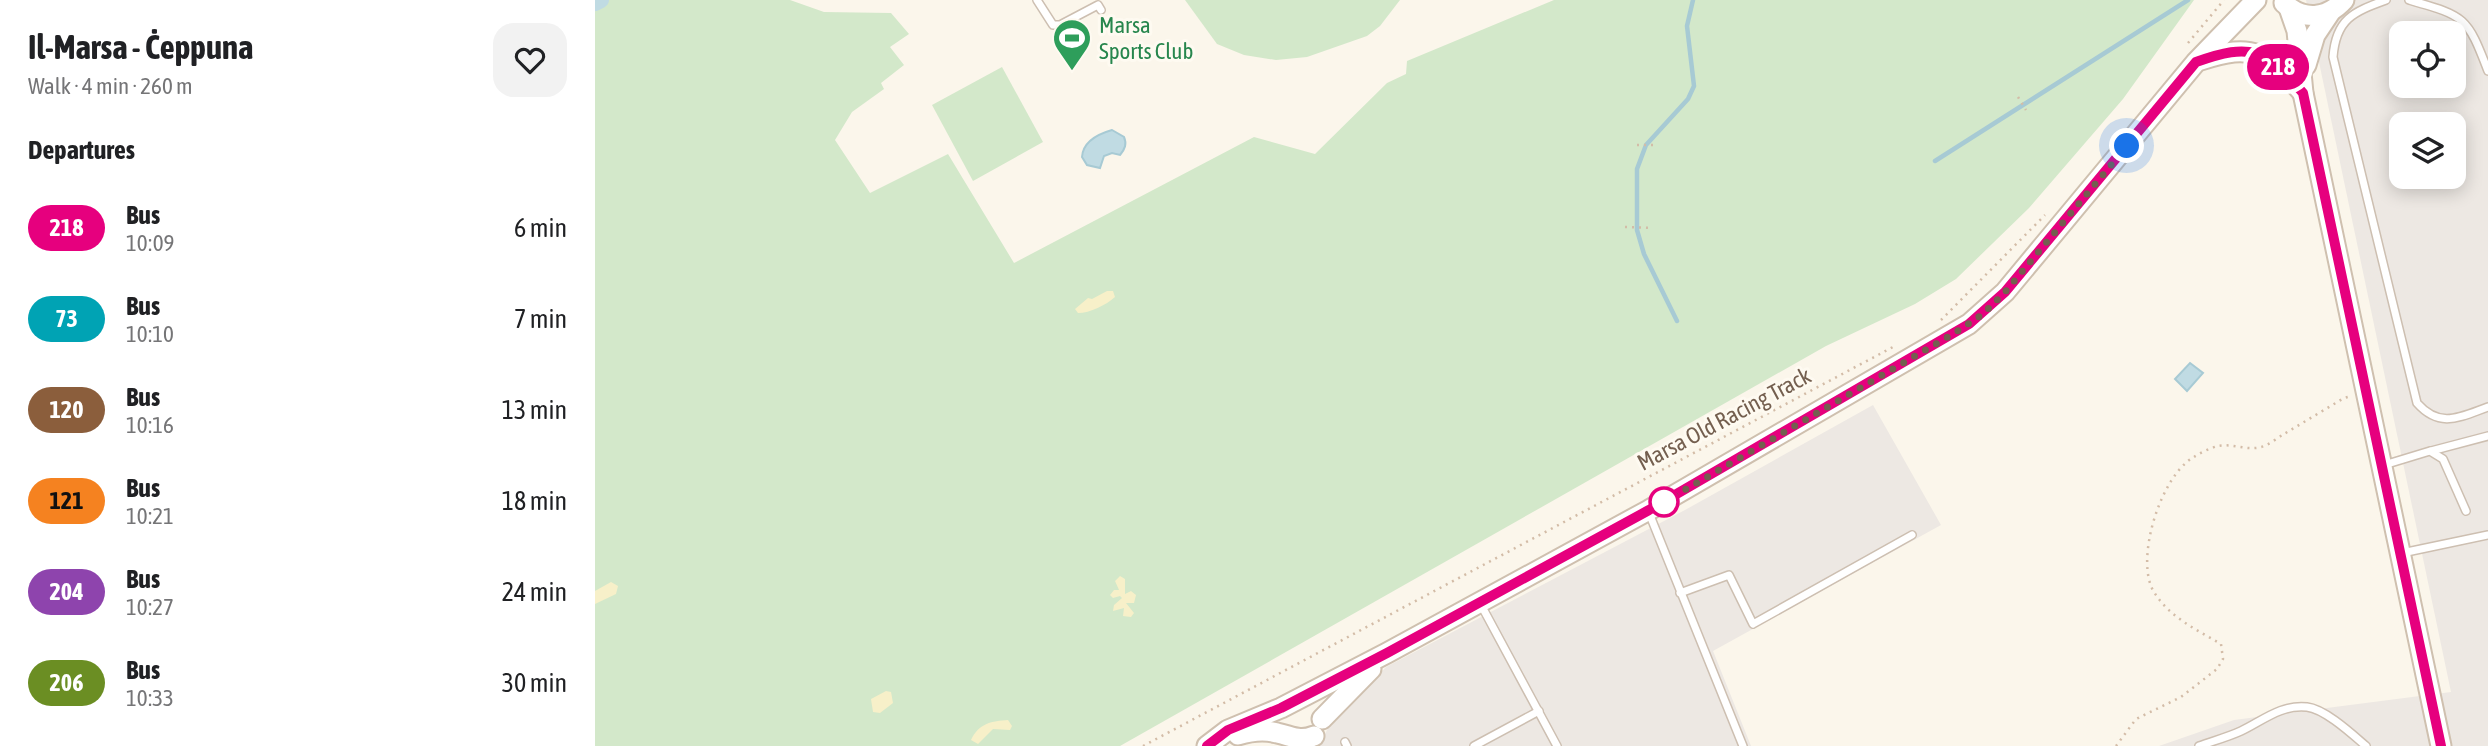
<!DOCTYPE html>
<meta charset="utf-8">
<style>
body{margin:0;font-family:"Asap Condensed",sans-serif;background:#f2f2f2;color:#202124;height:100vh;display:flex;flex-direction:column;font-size:26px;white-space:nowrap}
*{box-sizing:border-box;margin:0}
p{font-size:23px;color:#757577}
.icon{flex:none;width:38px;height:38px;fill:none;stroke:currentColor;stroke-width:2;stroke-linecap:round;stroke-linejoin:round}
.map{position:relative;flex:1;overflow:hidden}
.sheet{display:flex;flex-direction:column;background:#fff;width:595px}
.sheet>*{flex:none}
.badge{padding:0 14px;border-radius:23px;font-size:24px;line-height:46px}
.fabs{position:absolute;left:1794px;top:21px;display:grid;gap:14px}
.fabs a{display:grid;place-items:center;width:77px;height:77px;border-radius:14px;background:#fff;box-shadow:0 4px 18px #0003;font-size:35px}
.you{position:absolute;width:35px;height:35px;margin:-18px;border:5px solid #fff;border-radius:50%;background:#1a73e8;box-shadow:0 0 0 10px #1a73e833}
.map>.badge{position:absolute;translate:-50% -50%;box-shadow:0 0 0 4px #fff}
h2{padding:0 28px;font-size:26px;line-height:63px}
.round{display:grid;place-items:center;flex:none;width:74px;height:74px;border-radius:21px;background:#f2f2f2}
.head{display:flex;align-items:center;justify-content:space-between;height:119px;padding:0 28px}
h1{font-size:33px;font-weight:700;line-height:52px}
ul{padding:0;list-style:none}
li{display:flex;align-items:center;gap:21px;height:91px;padding:0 28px}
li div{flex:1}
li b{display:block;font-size:26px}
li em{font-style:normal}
li .badge{min-width:77px;font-weight:700;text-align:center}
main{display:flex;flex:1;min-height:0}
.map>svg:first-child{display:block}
.industrial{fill:#ede8e3;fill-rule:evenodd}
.green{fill:#d3e8ca}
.sand{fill:#f7f0c9}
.water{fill:#c0dbe3;stroke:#a7cad4;stroke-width:2}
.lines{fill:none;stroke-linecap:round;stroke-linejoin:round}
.stream{stroke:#a7cad4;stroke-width:4.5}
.canal{stroke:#c0dbe3;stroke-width:16}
.lane-casing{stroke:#cdbfb1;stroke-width:10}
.secondary-casing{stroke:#cfc0af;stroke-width:23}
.path{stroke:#d3bca7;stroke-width:2.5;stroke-dasharray:2 5;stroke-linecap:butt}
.lane{stroke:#fff;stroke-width:7}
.secondary{stroke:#fff;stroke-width:19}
.line-casing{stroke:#fff;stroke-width:16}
.line{stroke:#e6007e;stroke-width:10}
.walk{stroke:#745f4f;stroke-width:7;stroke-dasharray:0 12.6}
.stop-dot{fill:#fff;stroke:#e6007e;stroke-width:3.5}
.labels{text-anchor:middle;stroke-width:6;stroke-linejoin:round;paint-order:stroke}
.leisure-label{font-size:23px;fill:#27864d;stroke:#fefaf1;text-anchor:start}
.street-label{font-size:23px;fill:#745f4f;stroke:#fefaf1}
</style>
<main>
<section class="sheet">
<div class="head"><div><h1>Il-Marsa - Ċeppuna</h1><p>Walk · 4 min · 260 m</p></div><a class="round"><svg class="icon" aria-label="heart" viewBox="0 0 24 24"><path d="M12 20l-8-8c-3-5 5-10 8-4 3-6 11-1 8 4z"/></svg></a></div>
<h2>Departures</h2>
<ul>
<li><span class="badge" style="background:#e6007e;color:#fff">218</span><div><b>Bus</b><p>10:09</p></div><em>6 min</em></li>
<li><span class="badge" style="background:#00a3b4;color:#fff">73</span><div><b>Bus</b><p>10:10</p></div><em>7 min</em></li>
<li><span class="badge" style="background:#8b5e3c;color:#fff">120</span><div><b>Bus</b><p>10:16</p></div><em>13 min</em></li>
<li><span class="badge" style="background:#f58220;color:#111">121</span><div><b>Bus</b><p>10:21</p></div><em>18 min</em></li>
<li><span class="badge" style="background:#8e44ad;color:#fff">204</span><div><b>Bus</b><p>10:27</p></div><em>24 min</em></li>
<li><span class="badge" style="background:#6b8e23;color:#fff">206</span><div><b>Bus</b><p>10:33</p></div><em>30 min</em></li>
</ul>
</section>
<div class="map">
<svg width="1893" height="746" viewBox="0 0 1893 746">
<rect width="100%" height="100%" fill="#fbf6eb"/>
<g class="industrial">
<path d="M1711 0H1893V746H1564L1639 720 1856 692ZM1806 33H1858V86H1806ZM1806 124H1858V177H1806Z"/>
<polygon points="1278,405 1346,525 1118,651 1156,746 724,746 734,726 791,667 1090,510"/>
</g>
<g class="green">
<polygon points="0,0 195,0 229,12 296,13 314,34 295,47 309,65 286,83 289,89 257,112 240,140 275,193 353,154 419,263 659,137 720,154 792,83 811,74 812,61 959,0 1599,0 1528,99 1434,208 1361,279 1320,304 1231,346 525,746 0,746"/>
<polygon points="590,0 805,0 785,26 772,36 712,57 681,60 649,55 622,44"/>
<polygon points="407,67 448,142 378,181 337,105"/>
</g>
<g class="sand">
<path d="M512 291H518L520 297C511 305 495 313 483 313L480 309 493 298 497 299Z"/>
<polygon points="525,576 530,579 530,594 536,591 541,595 539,603 531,603 539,613 536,617 528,616 529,608 518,611 519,605 527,598 525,596 518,598 515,595 519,590 524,590 520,581"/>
<polygon points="16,582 23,586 21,594 0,604 0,591"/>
<polygon points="291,691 296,692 298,703 285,713 278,712 276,699"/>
<path d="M413 720 417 726 415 730 398 729 383 744 376 740C384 723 397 721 413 720Z"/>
</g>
<g class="water">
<path d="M517 130 529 137C532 144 530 149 525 155L517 153 509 156 505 168 492 165 487 157C488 142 503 134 517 130Z"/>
<polygon points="1595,363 1608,373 1592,391 1580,379"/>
</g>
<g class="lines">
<g class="stream">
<polyline points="1340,161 1593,0"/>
<polyline points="1082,321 1049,254 1042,230 1042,169 1051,145 1093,99 1099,86 1092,26 1098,0"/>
</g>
<polyline class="canal" points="0,3 6,0"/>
<defs>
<g id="lane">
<polyline points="442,0 458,25 465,25 503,5 506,10"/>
<path d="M1791 0C1758 12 1741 19 1738 57L1822 403C1845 429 1865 417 1893 407"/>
<path d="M1814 0C1870 16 1872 16 1893 71"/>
<polyline points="1836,451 1893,436"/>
<polyline points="1789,465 1835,451 1848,459 1871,511"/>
<polyline points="1054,513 1148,746"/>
<polyline points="1807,553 1893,535"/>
<polyline points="1085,593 1134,575 1158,624 1317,535"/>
<polyline points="885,603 962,746"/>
<polyline points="750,742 752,746"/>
<polyline points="879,746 944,711"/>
<path d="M1604 746C1618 741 1633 737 1646 731 1667 721 1687 704 1712 707 1730 709 1757 734 1771 746"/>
</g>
<g id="secondary">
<path d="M1689 3C1708 21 1732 19 1749 0"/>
<polyline points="1694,8 1702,31 1708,93 1846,746"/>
<path d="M1606 60C1658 42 1673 53 1708 93"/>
<polyline points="1711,65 1720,35 1736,11"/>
<polyline points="727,719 776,669"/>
<path d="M643 735C656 731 668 729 682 733 697 736 704 742 719 736"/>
<polyline points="612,746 633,730 686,708 792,653 1054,510 1374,324 1410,292 1601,62 1661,0"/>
</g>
</defs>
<use href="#lane" class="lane-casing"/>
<use href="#secondary" class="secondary-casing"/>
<g class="path">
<polyline points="1593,43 1629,0"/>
<polyline points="1423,97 1431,110"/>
<polyline points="1042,145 1061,145"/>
<polyline points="1030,227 1057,228"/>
<polyline points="1346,320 1450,215"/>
<polyline points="548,746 1298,347"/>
<path d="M1521 746 1541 719 1586 697 1622 669 1628 659 1626 644C1602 630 1574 617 1559 592 1539 560 1566 475 1599 457 1605 453 1615 448 1623 446 1637 443 1652 451 1666 447 1674 445 1682 438 1689 434 1709 422 1729 410 1749 398L1756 396"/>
</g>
<use href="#lane" class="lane"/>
<use href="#secondary" class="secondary"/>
</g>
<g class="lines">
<defs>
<path id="line" d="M612 746 633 730 686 708 792 653 1054 510 1374 324 1410 292 1601 62C1657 42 1670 49 1708 93L1846 746"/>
</defs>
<use href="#line" class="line-casing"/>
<use href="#line" class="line"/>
<polyline class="walk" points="1069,502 1358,334 1388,314 1410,292 1532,146"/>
</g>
<defs>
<symbol id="stadium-pin" viewBox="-11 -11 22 30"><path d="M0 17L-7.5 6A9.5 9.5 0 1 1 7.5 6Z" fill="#2e9e5b" stroke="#fefaf1"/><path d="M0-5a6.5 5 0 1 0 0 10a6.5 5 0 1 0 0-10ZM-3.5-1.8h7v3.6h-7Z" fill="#fff"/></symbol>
</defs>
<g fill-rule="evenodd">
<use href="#stadium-pin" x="455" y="16" width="44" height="60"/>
</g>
<circle class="stop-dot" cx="1069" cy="502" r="14"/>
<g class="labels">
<g class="leisure-label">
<text x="504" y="33">Marsa<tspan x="504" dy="26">Sports Club</tspan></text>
</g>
<g class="street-label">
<text transform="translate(1129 419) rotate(-28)" y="8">Marsa Old Racing Track</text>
</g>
</g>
</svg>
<div class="fabs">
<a><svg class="icon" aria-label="locate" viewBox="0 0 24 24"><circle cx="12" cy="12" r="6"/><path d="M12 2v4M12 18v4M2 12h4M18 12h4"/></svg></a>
<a><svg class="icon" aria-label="layers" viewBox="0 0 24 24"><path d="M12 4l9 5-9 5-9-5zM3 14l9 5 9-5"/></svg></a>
</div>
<div class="you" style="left:1532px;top:146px"></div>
<b class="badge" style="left:1683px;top:67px;background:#e6007e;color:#fff">218</b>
</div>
</main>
